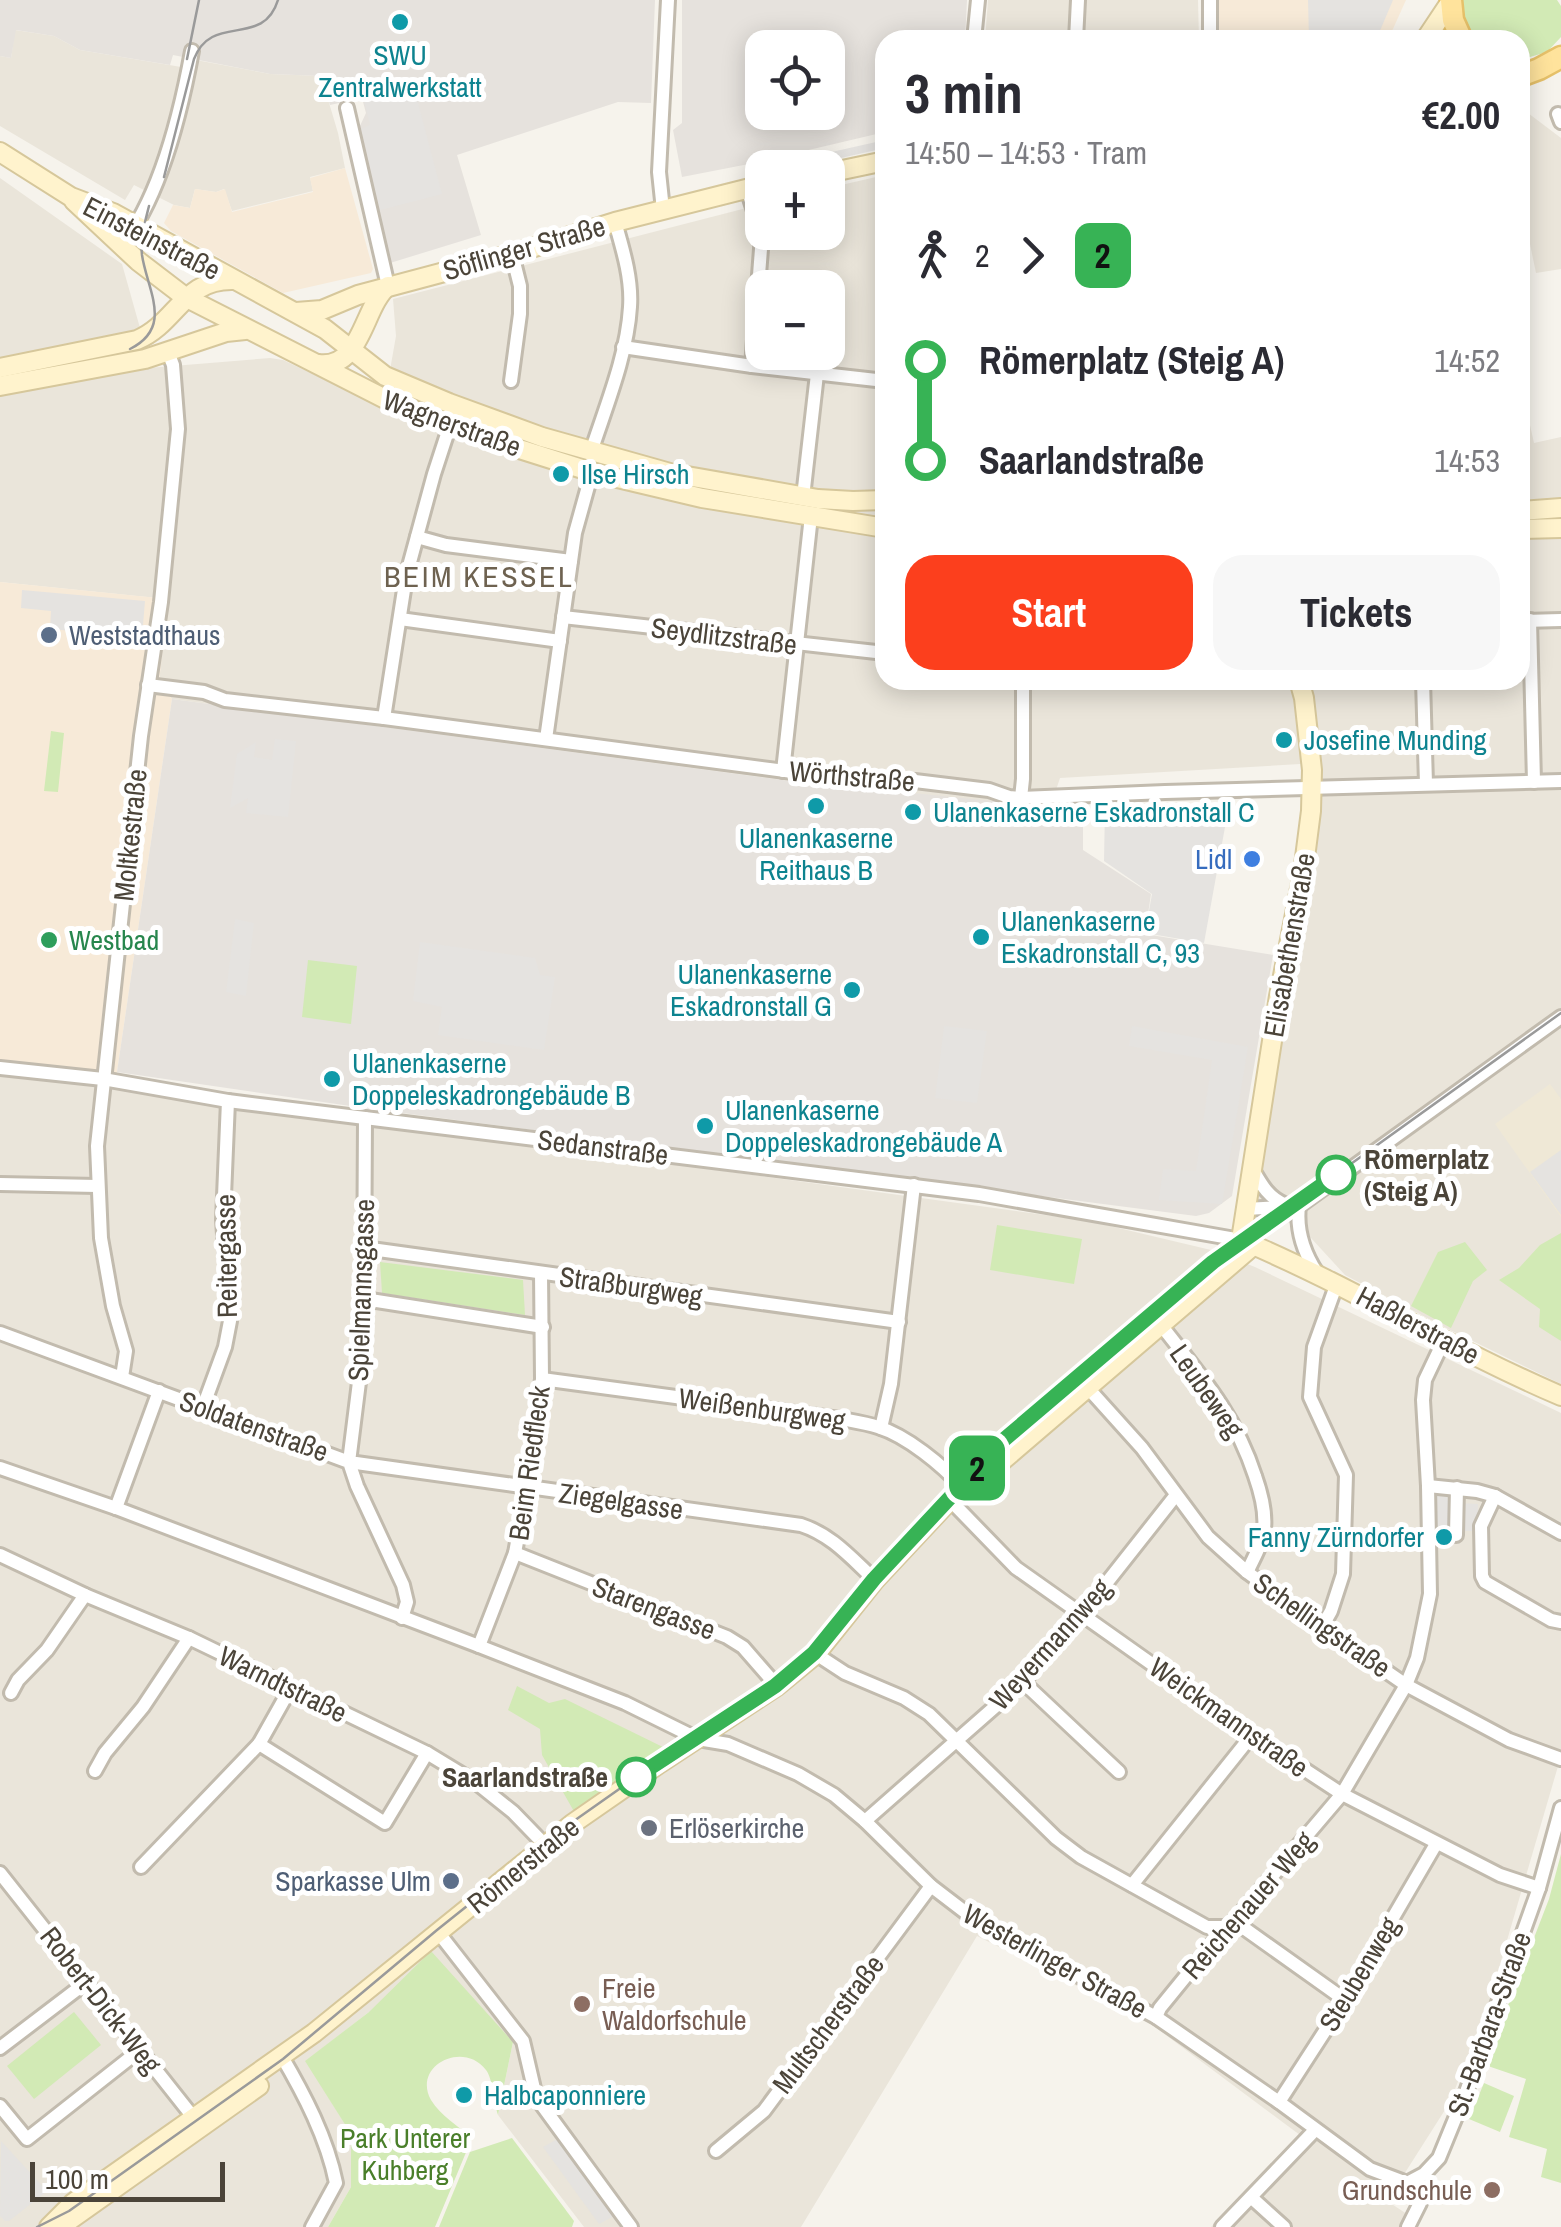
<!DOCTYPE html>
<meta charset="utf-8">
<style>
body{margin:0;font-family:"Archivo Narrow",sans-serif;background:#f7f7f7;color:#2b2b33;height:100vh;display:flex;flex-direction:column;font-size:38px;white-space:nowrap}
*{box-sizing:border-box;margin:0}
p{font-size:32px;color:#7c7c81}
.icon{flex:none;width:55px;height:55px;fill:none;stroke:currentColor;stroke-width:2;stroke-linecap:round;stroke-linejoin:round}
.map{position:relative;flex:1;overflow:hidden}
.side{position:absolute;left:875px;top:30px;width:655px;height:660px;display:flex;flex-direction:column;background:#fff;border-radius:30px;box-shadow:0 5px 25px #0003}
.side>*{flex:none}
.badge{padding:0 20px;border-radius:15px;font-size:35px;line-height:65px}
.buttons{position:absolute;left:745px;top:30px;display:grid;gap:20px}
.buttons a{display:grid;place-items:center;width:100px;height:100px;border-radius:20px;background:#fff;box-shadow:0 5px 25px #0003;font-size:50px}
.scale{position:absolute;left:30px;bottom:25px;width:195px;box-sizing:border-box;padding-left:10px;border:5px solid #4b4439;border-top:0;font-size:28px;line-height:35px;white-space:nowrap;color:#4b4439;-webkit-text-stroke:8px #fff;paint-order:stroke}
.map>.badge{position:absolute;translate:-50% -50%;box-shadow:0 0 0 5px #fff}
.legs{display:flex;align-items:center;gap:15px;height:110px;padding:0 30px;font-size:32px}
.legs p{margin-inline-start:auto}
.summary{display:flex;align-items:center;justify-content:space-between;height:170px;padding:0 30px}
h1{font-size:55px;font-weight:700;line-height:75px}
.primary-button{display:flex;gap:20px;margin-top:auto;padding:20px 30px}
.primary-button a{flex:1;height:115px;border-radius:30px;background:#fc3f1d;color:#fff;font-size:40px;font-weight:700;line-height:115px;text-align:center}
.primary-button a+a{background:#f7f7f7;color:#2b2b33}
ul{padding:0 30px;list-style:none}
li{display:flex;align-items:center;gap:35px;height:100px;font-size:38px}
li i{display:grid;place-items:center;width:15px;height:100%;margin:0 12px;background:currentColor}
li i::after{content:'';width:25px;height:25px;margin:-12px;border:8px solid;border-radius:50%;background:#fff}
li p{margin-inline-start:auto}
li:first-child i{background:linear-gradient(#0000 50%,currentColor 0)}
li:last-child i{background:linear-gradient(currentColor 50%,#0000 0)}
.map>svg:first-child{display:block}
.residential{fill:#eae5da;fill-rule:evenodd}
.commercial{fill:#f7ead8}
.industrial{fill:#e6e2dd;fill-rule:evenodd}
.education{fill:#efe8d6}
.green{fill:#d2eab5}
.parking{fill:#e5e3e0}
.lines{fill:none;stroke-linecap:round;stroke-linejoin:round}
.street-casing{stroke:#c2bbae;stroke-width:18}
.secondary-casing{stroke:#d6c79b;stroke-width:22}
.primary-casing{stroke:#e6c16a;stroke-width:25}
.street{stroke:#fff;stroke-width:12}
.secondary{stroke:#fff3cd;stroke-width:18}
.primary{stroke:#ffe39c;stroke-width:20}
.tram{stroke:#9a9a9a;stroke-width:2.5}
.line-1-casing{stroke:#fff;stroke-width:22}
.line-1{stroke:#37b355;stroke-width:15}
.culture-dot{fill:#0f9aa8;stroke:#fff;stroke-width:4}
.service-dot{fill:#5c6f8a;stroke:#fff;stroke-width:4}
.shop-dot{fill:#3f7fe0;stroke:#fff;stroke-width:4}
.leisure-dot{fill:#2e9e5b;stroke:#fff;stroke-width:4}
.stop-1-dot{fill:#fff;stroke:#37b355;stroke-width:5}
.worship-dot{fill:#6b7280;stroke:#fff;stroke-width:4}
.education-dot{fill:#8d6e63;stroke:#fff;stroke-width:4}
.labels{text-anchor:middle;stroke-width:10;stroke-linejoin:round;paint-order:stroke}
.culture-label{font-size:28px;fill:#0d838f;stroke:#fff;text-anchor:start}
.street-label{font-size:28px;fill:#4b4439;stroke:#fff}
.service-label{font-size:28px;fill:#4e5e75;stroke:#fff;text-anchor:start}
.shop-label{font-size:28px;fill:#366cbe;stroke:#fff;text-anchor:end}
.leisure-label{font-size:28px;fill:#27864d;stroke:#fff;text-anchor:start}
.stop-label{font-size:28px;font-weight:bold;fill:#4b4439;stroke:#fff;text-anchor:start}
.worship-label{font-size:28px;fill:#5b616d;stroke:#fff;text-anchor:start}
.education-label{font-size:28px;fill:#785e54;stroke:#fff;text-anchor:start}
.park-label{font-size:28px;fill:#4a7f2a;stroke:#fff}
.neighbourhood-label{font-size:30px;letter-spacing:2.5px;fill:#6e6250;stroke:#fff}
</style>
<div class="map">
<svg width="1561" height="2227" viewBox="0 0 1561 2227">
<rect width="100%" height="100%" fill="#f6f3ec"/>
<g class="residential">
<polygon points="988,0 1198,0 1199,40 985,40"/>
<polygon points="15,30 54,36 80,50 193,69 196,60 270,74 321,76 338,133 345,168 310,177 313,191 232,211 224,189 216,192 195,189 190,208 174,205 134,185 125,200 0,126 0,56 11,58"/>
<polygon points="1520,107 1561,138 1561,269 1536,273 1520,196"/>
<path d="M885 175V680H1520V380L1534 443 1561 437V1384L1450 1330 1345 1275 1311 1238 1255 1199 1317 763 1060 778 1051 805H1020L767 778 172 699 159 683 167 599 0 582V178L122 264 140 328 128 334 136 369 270 358 283 360 374 403 390 370 396 336 393 299 762 204V232H828V188ZM762 288H828V352H762Z"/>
<polygon points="0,1072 1089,1221 1211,1250 1255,1267 1561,1413 1561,1756 1489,2002 1450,2102 1387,2201 1410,2216 1402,2227 1211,2227 1300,2135 1147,2021 977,1936 801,2227 584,2227 498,2115 513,2042 369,2012 306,2061 351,2134 351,2187 328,2227 0,2227"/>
</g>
<g class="commercial">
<polygon points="1216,0 1406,0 1388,40 1218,40"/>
<polygon points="345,168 373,269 371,273 283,293 171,231 164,223 173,205 190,208 195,189 216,192 225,189 232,212 313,192 310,178"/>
<polygon points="0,582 168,599 159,683 172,699 117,1072 110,1088 0,1072"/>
</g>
<g class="industrial">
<polygon points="0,0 655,0 651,103 618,102 457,155 481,235 390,263 359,128 366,113 362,98 330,105 321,76 270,74 173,55 170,65 80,50 54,36 16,30 11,58 0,56"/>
<path d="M682 0H967L965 40H885V132L754 163 682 177 673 130 682 123ZM762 48H828V112H762Z"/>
<polygon points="172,699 783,780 1083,810 1083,850 1151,894 1145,934 1273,955 1232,1196 1209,1213 1196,1216 364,1108 117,1072"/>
</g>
<polygon class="education" points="1550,1084 1561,1099 1561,1217 1495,1124"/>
<g class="green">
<path d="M1463 0H1557L1561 6V37L1547 52 1520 60V40H1476C1465 28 1463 16 1463 0Z"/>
<polygon points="51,731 64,733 58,792 44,791"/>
<polygon points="308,960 357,966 351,1024 302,1017"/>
<polygon points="997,1225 1082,1239 1074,1284 990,1270"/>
<polygon points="1561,1233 1561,1341 1539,1327 1540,1309 1499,1280 1519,1268 1540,1245"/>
<polygon points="1465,1242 1487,1270 1473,1281 1451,1328 1411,1306 1438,1252"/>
<polygon points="380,1262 523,1280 525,1315 382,1293"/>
<polygon points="517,1686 549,1703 565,1699 669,1750 576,1815 542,1755 540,1729 508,1710"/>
<polygon points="1561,1854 1561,2183 1541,2177 1547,2149 1509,2137 1526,2079 1485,2065 1549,1899"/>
<path d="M431 1951 513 2042 498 2115C494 2103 493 2079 486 2070 463 2040 412 2066 431 2100 440 2115 459 2127 472 2138L435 2227H328L351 2187V2134L305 2061 369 2012Z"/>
<polygon points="74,2012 101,2045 34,2099 7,2066"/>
<polygon points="1484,2083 1514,2096 1500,2132 1469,2119"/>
<polygon points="512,2138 574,2221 572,2227 439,2227 470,2152"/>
</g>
<g class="parking">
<polygon points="1308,0 1393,0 1376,40 1309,40"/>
<polygon points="413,84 442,194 380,210 361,129 370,125 363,97"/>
<polygon points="885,140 885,148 801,167 765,167"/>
<polygon points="22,590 145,601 142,637 50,629 51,611 21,608"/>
<polygon points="275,739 296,741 288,817 246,813 248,798 230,808 237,754 256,742 254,757 272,760"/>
<polygon points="1229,805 1204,943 1145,933 1152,894 1104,861 1105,807"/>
<polygon points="235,919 254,923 246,996 226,992"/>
<polygon points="420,942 535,958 540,975 555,977 544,1050 438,1035 442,1007 413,1001"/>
<polygon points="944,1026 987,1031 977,1103 935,1098"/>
<polygon points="1132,1026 1248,1047 1222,1204 1159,1200 1163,1169 1196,1171 1212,1060 1129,1046"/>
<polygon points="1561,1150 1561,1215 1530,1172"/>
<polygon points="1428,1496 1457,1496 1457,1503 1478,1504 1477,1531 1457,1531 1456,1535 1428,1535"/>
<polygon points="563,2136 620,2213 599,2224 543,2147"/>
<polygon points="1,2141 47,2191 9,2221 5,2221 0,2216"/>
</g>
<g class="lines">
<defs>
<g id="street">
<polyline points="1210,0 1210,40"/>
<polyline points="974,40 978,0"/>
<polyline points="1076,40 1078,0"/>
<polyline points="347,108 388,286"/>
<polyline points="1558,114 1561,122"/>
<polyline points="747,189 762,236 752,366"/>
<polyline points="663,210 659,172 668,0"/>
<path d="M121 246C160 198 181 111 192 51"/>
<polyline points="623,347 752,366 885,381"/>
<polyline points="511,381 520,314 520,286 512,254"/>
<path d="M591 452C606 406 627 356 630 307 632 279 623 250 615 222"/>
<polyline points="803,497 817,374"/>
<polyline points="417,537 446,545 571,561"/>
<polyline points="563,617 885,653"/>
<polyline points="400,619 560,641"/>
<polyline points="1530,620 1534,782"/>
<polyline points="1520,621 1561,620"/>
<polyline points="1423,680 1426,784"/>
<polyline points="148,685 204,692 225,700 384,718 800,773 896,784 915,781 989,790 1009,797 1021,798 1165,792 1561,781"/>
<polyline points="384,718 406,577 434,474 450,425"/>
<polyline points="546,739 575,533 592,472"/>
<polyline points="783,771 811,516"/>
<polyline points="1021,798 1023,779 1023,680"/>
<polyline points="0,1068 103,1079 228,1101 365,1118 979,1194 1241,1240"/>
<path d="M365 1118 364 1299 361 1366 349 1462 801 1525C832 1535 851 1558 875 1580"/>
<path d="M1253 1170C1262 1186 1269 1198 1286 1205"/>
<polyline points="0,1184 97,1186"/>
<polyline points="1299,1206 1561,1017"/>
<path d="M1299 1206C1296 1231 1304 1253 1317 1273"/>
<polyline points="1246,1209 1299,1206"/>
<polyline points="364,1248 899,1322"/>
<polyline points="364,1299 543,1327"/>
<path d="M1161 1325C1200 1375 1235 1414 1255 1476 1261 1493 1266 1511 1264 1529 1262 1544 1254 1558 1247 1572"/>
<polyline points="0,1333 349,1462 357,1486 403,1585 407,1602 402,1618"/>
<polyline points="122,1377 126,1351 113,1306 101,1238 97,1146 141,736 161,602 178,429 173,365 168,352"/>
<path d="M542 1379 847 1420C858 1422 869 1424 878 1427 907 1436 942 1465 962 1487"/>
<polyline points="1088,1388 1142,1448 1208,1537 1247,1572 1322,1627 1406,1685 1509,1740 1561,1759"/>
<polyline points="203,1407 225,1347 230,1321 223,1220 228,1101"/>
<polyline points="881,1428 891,1384 914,1185"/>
<polyline points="0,1468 116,1508 479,1646 625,1703 698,1739 728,1744 798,1774 834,1795 865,1821 931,1886 978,1922 1156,2017 1279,2102 1370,2169 1407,2183 1424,2174 1439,2158 1466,2092 1539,1888 1561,1808"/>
<polyline points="1428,1486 1477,1491 1495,1496 1561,1533"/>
<polyline points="1495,1496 1481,1526 1482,1576 1485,1582 1551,1620 1561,1622"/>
<polyline points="950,1500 1016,1568 1252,1735 1342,1794 1500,1875 1539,1888"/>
<polyline points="116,1508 159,1391"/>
<polyline points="1456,1535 1457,1488"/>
<polyline points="515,1553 727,1637 743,1647 777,1686"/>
<polyline points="0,1555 85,1595 189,1638 427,1753 478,1784 513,1812 546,1846"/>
<polyline points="1322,1627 1331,1611 1343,1574 1346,1475 1310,1397 1314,1347 1337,1283"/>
<polyline points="479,1646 515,1553 527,1487 542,1379 541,1273"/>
<polyline points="816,1654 845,1673 904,1698 929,1714 1056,1838 1081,1857 1207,1927 1226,1927"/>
<polyline points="1023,1682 1119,1772"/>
<polyline points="11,1693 18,1680 47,1650 85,1595"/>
<polyline points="259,1744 385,1823 427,1753"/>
<polyline points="95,1771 105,1753 143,1707 189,1638"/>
<polyline points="865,1821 1023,1682 1082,1614 1176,1495"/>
<polyline points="141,1867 259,1744 290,1689"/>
<polyline points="0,1873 197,2122"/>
<polyline points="1132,1885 1252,1735"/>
<polyline points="1234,1921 1345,2000"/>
<polyline points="438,1932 523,2041 536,2097 631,2227"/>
<polyline points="1156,2017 1160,2008 1226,1927 1234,1921 1342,1794 1406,1685 1417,1658 1430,1594 1428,1486 1423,1400 1425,1380 1444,1340"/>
<polyline points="0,2048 88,1981"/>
<path d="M281 2055C304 2094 327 2138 336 2183L312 2227"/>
<polyline points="1279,2102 1345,2000 1436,1844"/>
<polyline points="0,2106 27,2139 140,2050"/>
<polyline points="716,2151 764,2111 931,1886"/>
<polyline points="1252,2198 1284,2227"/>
<polyline points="1222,2227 1315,2130"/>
<polyline points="1408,2227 1420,2203 1415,2180"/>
</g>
<g id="secondary">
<polyline points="1425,40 1451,1"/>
<polyline points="0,152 71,197 113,213 325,329 385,376 449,403 542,437 670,473 818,499 853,501 885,500"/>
<polyline points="828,173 885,161"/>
<polyline points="74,201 138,261 185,297 399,406 494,441 592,472 702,498 885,528"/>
<polyline points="296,312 322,310 358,295 512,254 615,222 762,185"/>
<path d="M318 364C362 370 363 306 388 286"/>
<path d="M0 368 137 340C177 323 183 279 233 280"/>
<polyline points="0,386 145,359 226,332 245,330"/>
<polyline points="1520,511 1561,508"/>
<polyline points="1520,529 1561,528"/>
<path d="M1246 1242C1354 1288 1453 1350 1561 1396"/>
<polyline points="975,1479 1002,1461 1254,1245"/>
<polyline points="49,2227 73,2203 314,2033 572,1824 660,1763 777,1686 816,1654 875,1580 962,1487 993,1449 1241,1240 1279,996 1303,873 1311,811 1312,770 1304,698 1299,680"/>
<polyline points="60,2227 259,2086"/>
</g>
<g id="primary">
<polyline points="1451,0 1453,20 1462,40"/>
<polyline points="1523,75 1539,69 1561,57"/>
</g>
</defs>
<use href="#street" class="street-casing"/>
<use href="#secondary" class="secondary-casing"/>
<use href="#primary" class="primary-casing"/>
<use href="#street" class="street"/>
<use href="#secondary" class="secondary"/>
<use href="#primary" class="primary"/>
<g class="tram">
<polyline points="187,59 199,0"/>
<path d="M164 177 194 59C212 12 263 49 278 0"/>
<path d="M130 349C174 327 147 290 142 255 140 238 145 222 149 206"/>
<polyline points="37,2227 69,2211 283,2059 437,1930 571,1823 659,1761 775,1686 815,1653 872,1580 972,1474 993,1449 1213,1263 1561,1013"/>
</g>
</g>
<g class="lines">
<defs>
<polyline id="line-1" points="636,1777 775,1686 814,1653 874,1579 972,1474 993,1449 1213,1262 1336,1175"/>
</defs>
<use href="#line-1" class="line-1-casing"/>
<use href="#line-1" class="line-1"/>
</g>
<g class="culture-dot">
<circle cx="400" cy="22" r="10"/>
<circle cx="561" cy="474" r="10"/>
<circle cx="1284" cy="740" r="10"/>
<circle cx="816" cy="806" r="10"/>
<circle cx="913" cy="812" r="10"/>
<circle cx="981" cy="937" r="10"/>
<circle cx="852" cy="990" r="10"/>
<circle cx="332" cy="1079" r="10"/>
<circle cx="705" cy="1126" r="10"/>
<circle cx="1444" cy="1537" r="10"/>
<circle cx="464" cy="2095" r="10"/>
</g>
<g class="service-dot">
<circle cx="49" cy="635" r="10"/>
<circle cx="451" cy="1881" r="10"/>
</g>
<circle class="shop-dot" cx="1252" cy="859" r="10"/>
<circle class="leisure-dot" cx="49" cy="940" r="10"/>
<g class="stop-1-dot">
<circle cx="1336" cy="1175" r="18"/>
<circle cx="636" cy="1777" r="18"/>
</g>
<circle class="worship-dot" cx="649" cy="1828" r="10"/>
<g class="education-dot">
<circle cx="582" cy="2004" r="10"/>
<circle cx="1492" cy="2190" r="10"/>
</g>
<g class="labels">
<g class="culture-label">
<text x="400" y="65" text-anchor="middle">SWU<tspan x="400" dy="32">Zentralwerkstatt</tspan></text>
<text x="581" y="484">Ilse Hirsch</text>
<text x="1304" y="750">Josefine Munding</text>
<text x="933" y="822">Ulanenkaserne Eskadronstall C</text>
<text x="816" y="848" text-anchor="middle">Ulanenkaserne<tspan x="816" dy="32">Reithaus B</tspan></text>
<text x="1001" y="931">Ulanenkaserne<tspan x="1001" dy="32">Eskadronstall C, 93</tspan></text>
<text x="832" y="984" text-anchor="end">Ulanenkaserne<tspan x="832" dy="32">Eskadronstall G</tspan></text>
<text x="352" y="1073">Ulanenkaserne<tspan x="352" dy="32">Doppeleskadrongebäude B</tspan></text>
<text x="725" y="1120">Ulanenkaserne<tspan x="725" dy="32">Doppeleskadrongebäude A</tspan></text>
<text x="1424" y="1547" text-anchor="end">Fanny Zürndorfer</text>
<text x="484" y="2105">Halbcaponniere</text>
</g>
<g class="street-label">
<text transform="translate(152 238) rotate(27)" y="10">Einsteinstraße</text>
<text transform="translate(524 248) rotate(-16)" y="10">Söflinger Straße</text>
<text transform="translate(452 423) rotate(20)" y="10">Wagnerstraße</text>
<text transform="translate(724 636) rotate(7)" y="10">Seydlitzstraße</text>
<text transform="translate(852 776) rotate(5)" y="10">Wörthstraße</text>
<text transform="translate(130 835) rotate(-84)" y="10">Moltkestraße</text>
<text transform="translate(1289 945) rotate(-80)" y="10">Elisabethenstraße</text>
<text transform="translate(603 1147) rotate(7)" y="10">Sedanstraße</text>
<text transform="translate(226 1256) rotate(-91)" y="10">Reitergasse</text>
<text transform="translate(631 1286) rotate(8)" y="10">Straßburgweg</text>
<text transform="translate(361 1290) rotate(-88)" y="10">Spielmannsgasse</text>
<text transform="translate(1418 1325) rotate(28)" y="10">Haßlerstraße</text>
<text transform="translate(1207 1391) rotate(55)" y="10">Leubeweg</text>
<text transform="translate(762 1409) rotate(8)" y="10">Weißenburgweg</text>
<text transform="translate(254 1426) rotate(20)" y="10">Soldatenstraße</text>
<text transform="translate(529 1463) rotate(-82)" y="10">Beim Riedfleck</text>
<text transform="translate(621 1501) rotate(8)" y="10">Ziegelgasse</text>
<text transform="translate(654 1608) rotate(21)" y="10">Starengasse</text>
<text transform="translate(1322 1625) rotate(35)" y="10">Schellingstraße</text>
<text transform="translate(1050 1644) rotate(-48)" y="10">Weyermannweg</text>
<text transform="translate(283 1684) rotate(26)" y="10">Warndtstraße</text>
<text transform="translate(1229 1717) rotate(35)" y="10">Weickmannstraße</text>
<text transform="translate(523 1865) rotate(-39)" y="10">Römerstraße</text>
<text transform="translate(1248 1905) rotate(-49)" y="10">Reichenauer Weg</text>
<text transform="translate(1055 1961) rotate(29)" y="10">Westerlinger Straße</text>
<text transform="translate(1359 1974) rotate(-59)" y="10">Steubenweg</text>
<text transform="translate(101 2000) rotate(52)" y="10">Robert-Dick-Weg</text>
<text transform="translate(828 2024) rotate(-53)" y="10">Multscherstraße</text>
<text transform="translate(1489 2024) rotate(-70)" y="10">St.-Barbara-Straße</text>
</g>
<g class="service-label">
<text x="69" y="645">Weststadthaus</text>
<text x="431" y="1891" text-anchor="end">Sparkasse Ulm</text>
</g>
<g class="shop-label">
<text x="1232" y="869">Lidl</text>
</g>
<g class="leisure-label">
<text x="69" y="950">Westbad</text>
</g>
<g class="stop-label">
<text x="1364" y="1169">Römerplatz<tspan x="1364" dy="32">(Steig A)</tspan></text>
<text x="608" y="1787" text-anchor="end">Saarlandstraße</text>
</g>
<g class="worship-label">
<text x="669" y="1838">Erlöserkirche</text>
</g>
<g class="education-label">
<text x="602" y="1998">Freie<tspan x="602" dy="32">Waldorfschule</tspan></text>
<text x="1472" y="2200" text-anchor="end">Grundschule</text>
</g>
<g class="park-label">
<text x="405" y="2148">Park Unterer<tspan x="405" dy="32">Kuhberg</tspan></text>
</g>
<g class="neighbourhood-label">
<text x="479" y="587">BEIM KESSEL</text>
</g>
</g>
</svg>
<div class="buttons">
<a><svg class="icon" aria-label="locate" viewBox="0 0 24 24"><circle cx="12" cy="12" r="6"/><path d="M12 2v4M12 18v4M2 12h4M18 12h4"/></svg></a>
<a>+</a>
<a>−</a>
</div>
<div class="scale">100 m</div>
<b class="badge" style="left:977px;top:1468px;background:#37b355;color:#111">2</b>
<section class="side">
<div class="summary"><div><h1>3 min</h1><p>14:50 – 14:53 · Tram</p></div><b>€2.00</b></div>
<div class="legs"><svg class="icon" aria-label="walk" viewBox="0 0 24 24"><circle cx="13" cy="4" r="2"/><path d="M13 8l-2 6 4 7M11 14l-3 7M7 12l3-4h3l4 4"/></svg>2<svg class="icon" aria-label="forward" viewBox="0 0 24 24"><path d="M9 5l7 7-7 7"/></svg><b class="badge" style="background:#37b355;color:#111">2</b></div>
<ul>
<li><i style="color:#37b355"></i><b>Römerplatz (Steig A)</b><p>14:52</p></li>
<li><i style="color:#37b355"></i><b>Saarlandstraße</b><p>14:53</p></li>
</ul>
<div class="primary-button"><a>Start</a><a>Tickets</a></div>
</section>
</div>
